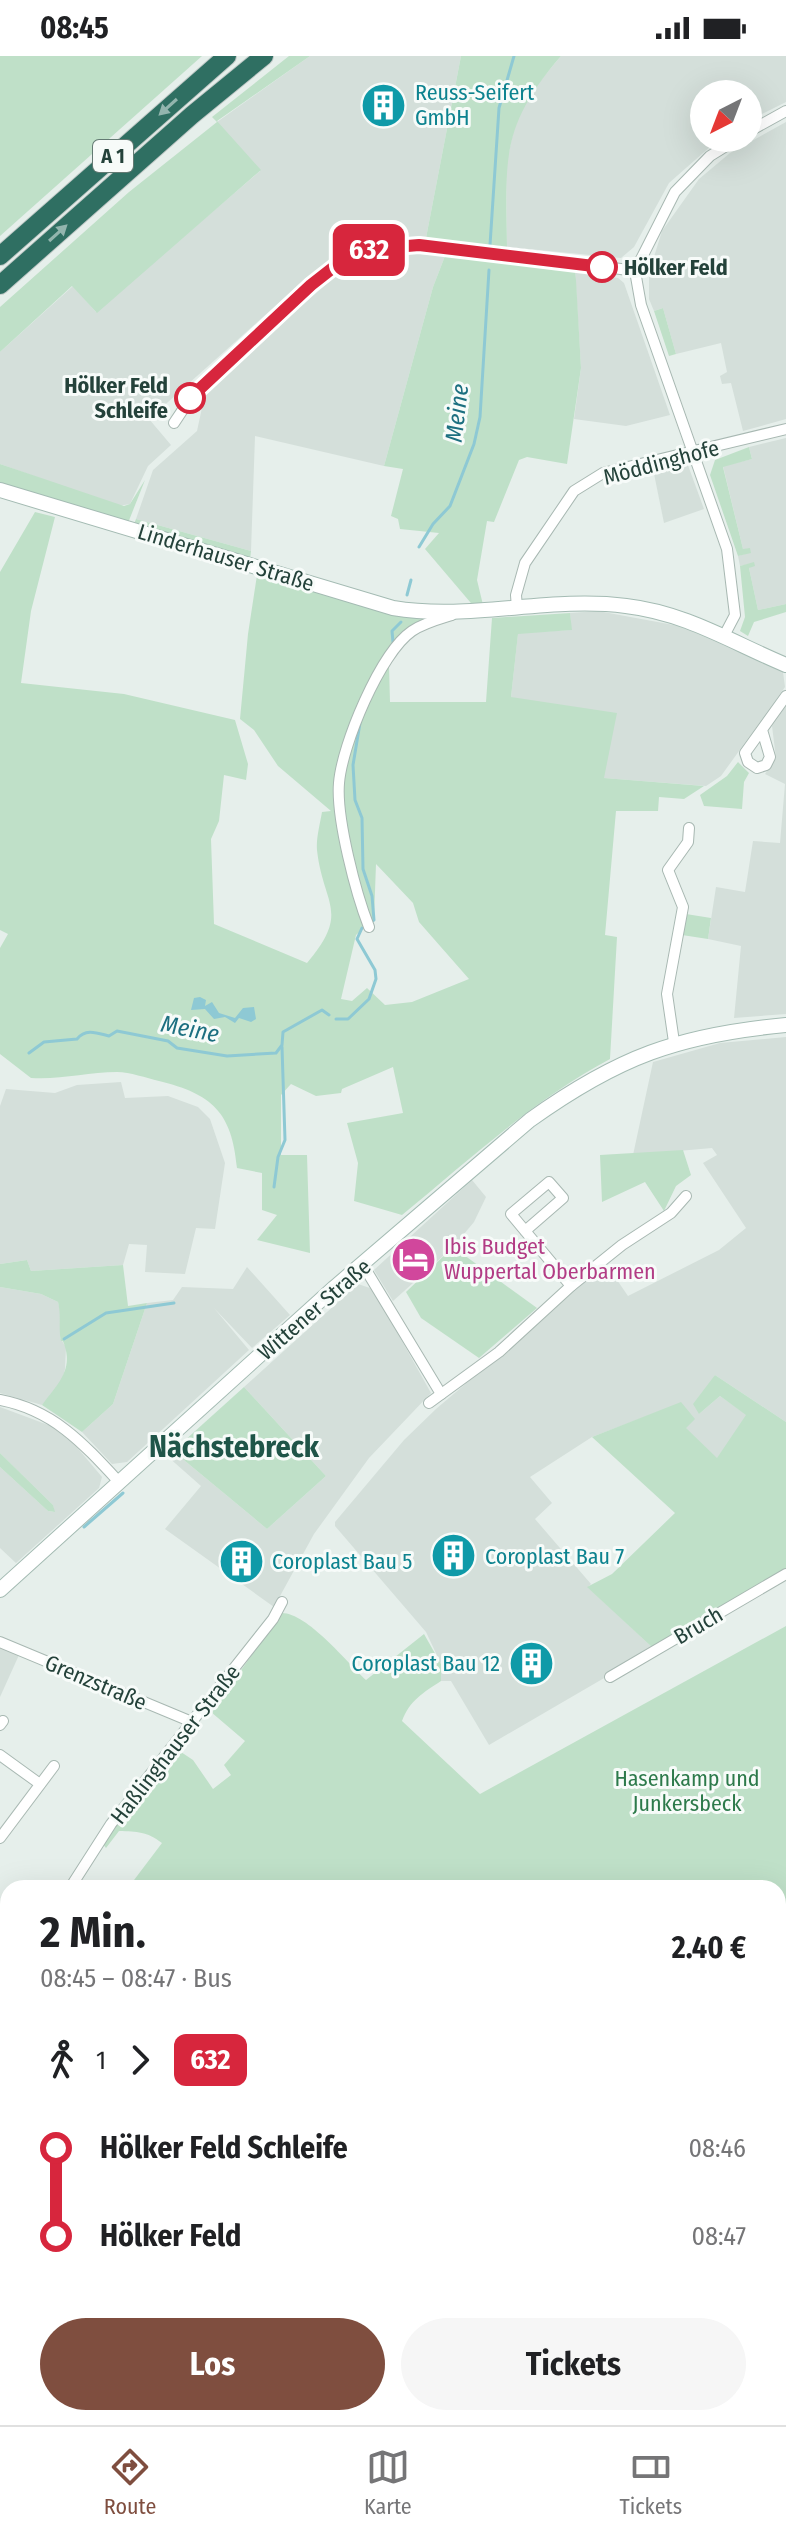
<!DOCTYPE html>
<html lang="de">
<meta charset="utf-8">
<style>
body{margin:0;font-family:"Fira Sans Condensed",sans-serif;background:#f6f6f6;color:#202124;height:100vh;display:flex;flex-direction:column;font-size:30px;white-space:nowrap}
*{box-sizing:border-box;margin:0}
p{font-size:26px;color:#757577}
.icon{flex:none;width:44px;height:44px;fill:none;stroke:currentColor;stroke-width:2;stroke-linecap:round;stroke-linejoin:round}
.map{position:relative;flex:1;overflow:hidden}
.sheet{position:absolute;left:0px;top:1824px;width:786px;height:546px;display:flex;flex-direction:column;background:#fff;border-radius:24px 24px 0 0;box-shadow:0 8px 32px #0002}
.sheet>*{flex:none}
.badge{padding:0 16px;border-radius:12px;font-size:28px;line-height:52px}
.needle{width:52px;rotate:222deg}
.buttons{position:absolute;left:690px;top:24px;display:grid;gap:16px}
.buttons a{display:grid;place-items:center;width:72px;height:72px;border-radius:50%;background:#fff;box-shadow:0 8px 32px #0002;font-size:40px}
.map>.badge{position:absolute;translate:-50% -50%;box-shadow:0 0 0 4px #fff}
.legs{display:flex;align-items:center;gap:12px;height:88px;padding:0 40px;font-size:26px}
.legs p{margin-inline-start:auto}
.head{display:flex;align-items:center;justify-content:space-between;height:136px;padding:0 40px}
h1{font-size:44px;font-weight:700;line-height:60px}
.primary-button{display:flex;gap:16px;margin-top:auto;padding:16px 40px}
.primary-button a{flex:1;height:92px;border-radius:48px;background:#7f4e3f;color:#fff;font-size:32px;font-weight:700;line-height:92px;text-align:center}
.primary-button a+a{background:#f6f6f6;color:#202124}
ul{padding:0 40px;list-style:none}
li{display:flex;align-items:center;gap:28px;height:88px;font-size:30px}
li i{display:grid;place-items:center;width:12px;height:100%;margin:0 10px;background:currentColor}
li i::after{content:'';width:20px;height:20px;margin:-10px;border:6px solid;border-radius:50%;background:#fff}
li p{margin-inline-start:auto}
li:first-child i{background:linear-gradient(#0000 50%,currentColor 0)}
li:last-child i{background:linear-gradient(currentColor 50%,#0000 0)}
.status{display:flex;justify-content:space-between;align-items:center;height:56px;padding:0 40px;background:#fff;direction:ltr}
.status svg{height:22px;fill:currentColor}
.dock{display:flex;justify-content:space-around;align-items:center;height:112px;border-top:2px solid #e0e0e0;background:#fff;font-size:22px;color:#757577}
.dock a{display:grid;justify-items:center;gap:4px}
.dock .on{color:#7f4e3f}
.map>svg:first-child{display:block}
.built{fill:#d4dfda}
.green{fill:#bfe0c8;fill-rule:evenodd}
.water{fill:#8ec9d4}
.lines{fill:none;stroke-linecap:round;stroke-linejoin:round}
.stream{stroke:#8ec9d4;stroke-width:3}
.minor-casing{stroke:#a8b8b2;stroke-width:12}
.secondary-casing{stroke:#a4bbb3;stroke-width:16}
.motorway-casing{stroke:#c2cac8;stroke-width:20}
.minor{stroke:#fff;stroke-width:10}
.secondary{stroke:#fff;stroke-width:14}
.motorway{stroke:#2f6f62;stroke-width:18}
.oneway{fill:#93b5ae}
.line-1-casing{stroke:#fff;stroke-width:18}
.line-1{stroke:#d7263d;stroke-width:12}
.stop-1-dot{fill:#fff;stroke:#d7263d;stroke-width:4}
.labels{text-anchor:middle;stroke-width:6;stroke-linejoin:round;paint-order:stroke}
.shield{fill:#f7fbf9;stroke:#637a73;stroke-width:2}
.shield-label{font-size:20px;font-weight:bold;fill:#24423a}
.culture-label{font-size:22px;fill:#0d838f;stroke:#f7fbf9;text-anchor:start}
.stop-label{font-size:22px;font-weight:bold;fill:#24423a;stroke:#f7fbf9;text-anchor:start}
.street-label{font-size:22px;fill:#24423a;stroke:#f7fbf9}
.hotel-label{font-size:22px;fill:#b23c85;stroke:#f7fbf9;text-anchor:start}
.park-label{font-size:22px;fill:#2d7a4b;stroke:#f7fbf9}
.water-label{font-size:24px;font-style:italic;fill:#1c6f80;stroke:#f7fbf9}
.district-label{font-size:30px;font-weight:bold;fill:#1f5548;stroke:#f7fbf9}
</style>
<div class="status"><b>08:45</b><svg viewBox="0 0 49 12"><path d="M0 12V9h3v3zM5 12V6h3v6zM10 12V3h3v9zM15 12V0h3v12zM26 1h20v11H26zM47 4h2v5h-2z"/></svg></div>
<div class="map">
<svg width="786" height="2369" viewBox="0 0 786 2369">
<rect width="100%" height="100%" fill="#e6efeb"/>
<g class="built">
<polygon points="310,0 461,0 426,182 381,183 337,200 310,219 149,363 171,389 148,410 130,448 118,450 0,408 0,296 73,230 96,256 260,115 217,66"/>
<polygon points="561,0 786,0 786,46 748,65 748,38 704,38 704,82 720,82 669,127 634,191 621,202 507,191 506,110 516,62 535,31"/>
<polygon points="786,66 786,363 743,375 731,327 722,328 720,320 727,316 721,287 676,298 663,252 654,255 649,243 649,217 662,175 699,123 730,97"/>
<polygon points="405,197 445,200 433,231 384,410 255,380 251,495 136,463 153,414 197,375 206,333 338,218 374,201"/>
<polygon points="575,215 618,222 624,227 670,359 626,370 574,363 581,312"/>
<polygon points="786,382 786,548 758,554 749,512 754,507 740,510 738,500 751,496 743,493 723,410 752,403 749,391"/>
<polygon points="685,401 704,453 664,467 652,408"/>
<polygon points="598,555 690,572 783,616 785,631 721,720 706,730 603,722 511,641 518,577 571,574 570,557"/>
<polygon points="786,650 786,958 734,962 741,890 708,883 716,831 745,836 753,785 780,787 785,728 765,718 776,702 772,670"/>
<polygon points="786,981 786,1366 715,1319 699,1358 720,1340 747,1359 717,1403 685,1372 681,1347 592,1381 530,1421 552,1447 535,1463 591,1528 588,1531 654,1593 489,1689 451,1625 441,1625 441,1608 426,1576 335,1470 335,1466 404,1384 436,1353 606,1208 628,1240 719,1194 746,1172 703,1107 717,1099 712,1092 633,1099 653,1006 720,987"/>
<polygon points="121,1026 125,1042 168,1040 198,1051 210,1063 225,1107 215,1173 196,1172 185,1218 145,1216 147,1189 129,1188 123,1209 31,1215 27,1204 0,1208 0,1050 6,1033 55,1037 77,1029"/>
<polygon points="472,1124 486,1141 474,1166 453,1191 393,1245 374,1214"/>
<polygon points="247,1211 290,1259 252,1292 214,1252 249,1294 127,1406 112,1408 82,1376 113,1348 147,1247 173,1244 182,1231 233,1233"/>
<polygon points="358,1228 373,1233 431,1337 369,1402 314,1478 274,1551 165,1473 201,1430 167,1400 173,1395 267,1473 326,1420 244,1331"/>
<polygon points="0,1231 41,1238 58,1246 62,1263 60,1282 66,1291 65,1313 61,1329 42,1349 0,1337"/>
<polygon points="0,1351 51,1370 75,1389 102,1421 99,1432 16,1507 0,1492 0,1411 48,1455 54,1456 53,1449 0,1397"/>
<polygon points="0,1591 19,1599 0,1641"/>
<polygon points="0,1987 8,1993 8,2077 0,2088"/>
</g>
<g class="green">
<polygon points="0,0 202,0 0,180"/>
<polygon points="289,0 310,0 217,65 261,114 97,257 72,230 0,296 0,251 129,136 217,66 212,61"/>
<path d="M461 0H561C500 71 506 102 507 191L426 182Z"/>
<polygon points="445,200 575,215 576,224 581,312 567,408 527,401 519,404 494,466 487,465 477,524 484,553 476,553 425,493 439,477 400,473 398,463 391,460 403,413 384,410 433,231"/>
<polygon points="663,252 676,298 669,300 654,255"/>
<polygon points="749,391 752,403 723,411 743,493 750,492 751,497 738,500 710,419 715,404"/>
<polygon points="0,408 124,450 130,448 145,424 128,467 0,428"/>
<path d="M35 456 55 461 31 555 21 627 124 638 235 664 248 708 246 724 224 719 219 765 211 783 214 868 307 907C351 855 323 849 317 794 316 782 320 768 322 756L331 755 278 710 254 674 240 663 248 578 257 519 363 550 439 562 408 574 389 610 390 646H486L492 562 570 557 572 574 518 578 511 641 617 657 604 722 704 730 684 743 659 741 658 755H616L605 879 617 881 610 1003C533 1044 469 1104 402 1159L354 1145 358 1107 347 1067 403 1057 393 1011 342 1033 341 1037 316 1040 291 1028 281 1039V1099H307L310 1197 257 1184 277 1159 262 1154V1117L237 1112C232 1056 212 1038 159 1025 146 1022 130 1016 117 1016 88 1016 60 1024 31 1022L0 998V892L8 878 0 874V516ZM376 808 413 847 419 866 469 923 412 946 385 949 367 932 352 945 341 943 356 879 374 863Z"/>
<polygon points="136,463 251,495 250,504 134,468"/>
<polygon points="754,506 755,510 749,512 758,554 786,548 786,556 754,566 748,580 740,575 745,561 740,510"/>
<polygon points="738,706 749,717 744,726 742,753 704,750 700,739 727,720"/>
<polygon points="686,858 711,862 708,883 682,879"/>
<polygon points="683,1094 691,1119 676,1130 664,1155 645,1126 602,1146 600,1099"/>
<polygon points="453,1191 537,1252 479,1302 421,1262 406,1236"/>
<path d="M27 1204 31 1215 123 1209 128 1250 147 1247 113 1348 82 1376 42 1349C54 1332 73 1316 65 1291 62 1279 61 1291 60 1279 59 1267 61 1259 58 1246L41 1238 0 1231V1208Z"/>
<polygon points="715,1319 786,1366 786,1515 654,1593 587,1531 612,1518 675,1457 592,1381 681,1346 695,1363 686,1372 717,1402 746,1359 720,1340 699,1358 693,1348"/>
<polygon points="244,1331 326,1420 267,1473 173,1395"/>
<polygon points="0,1397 53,1449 55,1456 48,1455 0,1411"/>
<path d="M282 1557C307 1557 347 1606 366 1624L424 1578 441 1608V1625C423 1637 410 1644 402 1665L480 1738 786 1570V2209L778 2224V1832H128L162 1787C146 1775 138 1776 119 1775L106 1792 102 1787 178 1694 193 1704 213 1733 231 1719 224 1709 245 1685 211 1656Z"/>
<polygon points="8,2084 8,2198 0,2189 0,2095"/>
<polygon points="778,2253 786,2253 786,2369 248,2369 233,2362 778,2362"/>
<polygon points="0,2300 8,2302 8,2362 136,2362 151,2369 0,2369"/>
</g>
<polygon class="water" points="200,941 206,944 205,950 212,946 219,957 235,962 243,952 254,951 256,963 251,966 239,962 235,967 225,961 214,963 205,953 191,954 194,942"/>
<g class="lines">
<g class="stream">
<polyline points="490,189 499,52 514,0"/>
<polyline points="419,491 433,468 450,450 474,388 480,361 489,214"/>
<polyline points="407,539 411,524"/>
<polyline points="393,586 392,575 401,566"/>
<polyline points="360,667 353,709 355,744 362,762 363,813 372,840 374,864 371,866"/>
<polyline points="336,963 348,963 369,943 376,923 375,914 357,883 362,872"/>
<path d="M29 997 44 986 77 983C86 972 97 977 109 980L117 975 168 985 177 992 227 1000 276 997 282 989 283 976 322 954 329 959"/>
<polyline points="274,1131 278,1101 285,1084 282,991"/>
<polyline points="64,1283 106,1257 174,1247"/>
<polyline points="84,1471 123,1437"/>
<polyline points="778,2152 786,2143"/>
<polyline points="778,2174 786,2164"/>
</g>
<defs>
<g id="minor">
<polyline points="748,76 786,55"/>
<path d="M174 367C199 327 230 302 266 270 292 246 318 217 351 201 407 174 569 207 635 215"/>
<polyline points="517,552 516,539 525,507 574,435 603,417 786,373"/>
<polyline points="725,578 735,559 727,493 641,249 635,215 675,136 710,100 739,82"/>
<polyline points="762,674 770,701 766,709 757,712 748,706 745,697 786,640"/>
<path d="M369 871C356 838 336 762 339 727 342 689 380 597 412 575 424 567 439 563 452 559"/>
<polyline points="674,986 667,938 683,851 668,814 688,786 689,772"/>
<polyline points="525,1175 563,1142 549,1126 511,1158 571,1230"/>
<polyline points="363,1209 441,1338"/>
<path d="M0 1344C53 1354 83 1387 119 1426"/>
<polyline points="429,1347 499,1296 571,1230 622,1189 671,1157 686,1140"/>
<polyline points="0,1586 192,1666"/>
<polyline points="610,1621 786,1518"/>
<polyline points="0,1669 3,1665"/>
<polyline points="0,1699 40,1728"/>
<polyline points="0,1782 54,1710"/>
<polyline points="70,1832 111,1768 273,1563 282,1546"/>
<polyline points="0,1930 8,1919"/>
</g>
<g id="secondary">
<path d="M0 434 393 552C471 565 548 540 626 550 686 557 731 586 786 609"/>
<path d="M0 1534 335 1231 530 1064C618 1001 678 979 786 969"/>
</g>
<g id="motorway">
<polyline points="0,200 227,0"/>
<polyline points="0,229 192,59 264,0"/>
<polyline points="0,2263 8,2267"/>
<polyline points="0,2281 8,2285"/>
<polyline points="169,2362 184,2369"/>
<polyline points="206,2362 221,2369"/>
</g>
</defs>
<use href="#minor" class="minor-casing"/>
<use href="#secondary" class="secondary-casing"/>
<use href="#motorway" class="motorway-casing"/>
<use href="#minor" class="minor"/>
<use href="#secondary" class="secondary"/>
<use href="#motorway" class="motorway"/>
</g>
<defs><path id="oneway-solid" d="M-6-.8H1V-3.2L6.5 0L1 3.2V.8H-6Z" transform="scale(2)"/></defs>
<g class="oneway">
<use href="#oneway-solid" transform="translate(168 51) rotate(138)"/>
<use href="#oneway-solid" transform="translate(58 177) rotate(-42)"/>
</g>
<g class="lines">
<defs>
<polyline id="line-1" points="190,342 311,229 334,211 372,193 419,189 602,211"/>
</defs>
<use href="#line-1" class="line-1-casing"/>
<use href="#line-1" class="line-1"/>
</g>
<defs>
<symbol id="building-disc" viewBox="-11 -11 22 22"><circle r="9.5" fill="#0f9aa8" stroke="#f7fbf9"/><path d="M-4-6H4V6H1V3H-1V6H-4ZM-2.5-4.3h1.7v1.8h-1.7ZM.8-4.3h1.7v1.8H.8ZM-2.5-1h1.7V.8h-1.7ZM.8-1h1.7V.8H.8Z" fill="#fff"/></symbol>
<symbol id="hotel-disc" viewBox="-11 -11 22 22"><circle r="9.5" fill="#d1479c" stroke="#f7fbf9"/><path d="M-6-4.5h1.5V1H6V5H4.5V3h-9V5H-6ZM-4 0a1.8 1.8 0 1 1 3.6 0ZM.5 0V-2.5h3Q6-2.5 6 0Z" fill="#fff"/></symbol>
</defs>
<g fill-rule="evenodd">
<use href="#building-disc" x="358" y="24" width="51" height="51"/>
<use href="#hotel-disc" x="388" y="1178" width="51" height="51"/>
<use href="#building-disc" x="428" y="1474" width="51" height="51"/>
<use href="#building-disc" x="216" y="1480" width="51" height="51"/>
<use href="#building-disc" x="506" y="1582" width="51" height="51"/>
</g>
<g class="stop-1-dot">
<circle cx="602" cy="211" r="14"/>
<circle cx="190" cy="342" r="14"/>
</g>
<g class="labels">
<rect class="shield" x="93" y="84" width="40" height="32" rx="6"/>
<g class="shield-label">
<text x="113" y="107">A 1</text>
</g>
<g class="culture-label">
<text x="415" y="44">Reuss-Seifert<tspan x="415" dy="25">GmbH</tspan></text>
<text x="485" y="1508">Coroplast Bau 7</text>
<text x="272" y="1513">Coroplast Bau 5</text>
<text x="500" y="1615" text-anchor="end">Coroplast Bau 12</text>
</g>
<g class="stop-label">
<text x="624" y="219">Hölker Feld</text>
<text x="168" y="337" text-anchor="end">Hölker Feld<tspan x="168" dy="25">Schleife</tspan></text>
</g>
<g class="street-label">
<text transform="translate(661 406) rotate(-15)" y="8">Möddinghofe</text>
<text transform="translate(226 501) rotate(17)" y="8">Linderhauser Straße</text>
<text transform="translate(314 1253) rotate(-41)" y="8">Wittener Straße</text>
<text transform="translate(698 1569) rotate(-30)" y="8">Bruch</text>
<text transform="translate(96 1626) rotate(23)" y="8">Grenzstraße</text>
<text transform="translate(175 1688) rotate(-52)" y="8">Haßlinghauser Straße</text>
</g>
<g class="hotel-label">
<text x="444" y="1198">Ibis Budget<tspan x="444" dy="25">Wuppertal Oberbarmen</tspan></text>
</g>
<g class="park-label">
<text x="687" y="1730">Hasenkamp und<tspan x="687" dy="25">Junkersbeck</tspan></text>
</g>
<g class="water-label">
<text transform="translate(457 357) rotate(-83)" y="8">Meine</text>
<text transform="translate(190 973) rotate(11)" y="8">Meine</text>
</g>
<g class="district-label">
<text x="234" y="1401">Nächstebreck</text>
</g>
</g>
</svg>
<div class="buttons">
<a><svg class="needle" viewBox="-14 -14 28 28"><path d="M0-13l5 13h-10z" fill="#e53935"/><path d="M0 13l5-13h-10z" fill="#757577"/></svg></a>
</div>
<b class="badge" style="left:369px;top:194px;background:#d7263d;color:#fff">632</b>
<section class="sheet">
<div class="head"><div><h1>2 Min.</h1><p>08:45 – 08:47 · Bus</p></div><b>2.40 €</b></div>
<div class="legs"><svg class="icon" aria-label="walk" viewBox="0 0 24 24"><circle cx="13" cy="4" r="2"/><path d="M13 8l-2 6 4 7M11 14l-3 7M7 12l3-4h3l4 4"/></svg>1<svg class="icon" aria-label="forward" viewBox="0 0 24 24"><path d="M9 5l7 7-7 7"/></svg><b class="badge" style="background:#d7263d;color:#fff">632</b></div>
<ul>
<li><i style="color:#d7263d"></i><b>Hölker Feld Schleife</b><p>08:46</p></li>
<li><i style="color:#d7263d"></i><b>Hölker Feld</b><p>08:47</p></li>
</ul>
<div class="primary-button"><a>Los</a><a>Tickets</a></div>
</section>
</div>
<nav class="dock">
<a class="on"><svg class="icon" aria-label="directions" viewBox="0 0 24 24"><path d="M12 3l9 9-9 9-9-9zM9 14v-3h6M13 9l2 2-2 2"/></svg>Route</a>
<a><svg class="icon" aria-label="map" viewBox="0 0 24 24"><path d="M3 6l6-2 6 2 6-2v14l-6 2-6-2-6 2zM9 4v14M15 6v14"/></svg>Karte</a>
<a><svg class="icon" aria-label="tickets" viewBox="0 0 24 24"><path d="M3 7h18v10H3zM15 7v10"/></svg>Tickets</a>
</nav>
